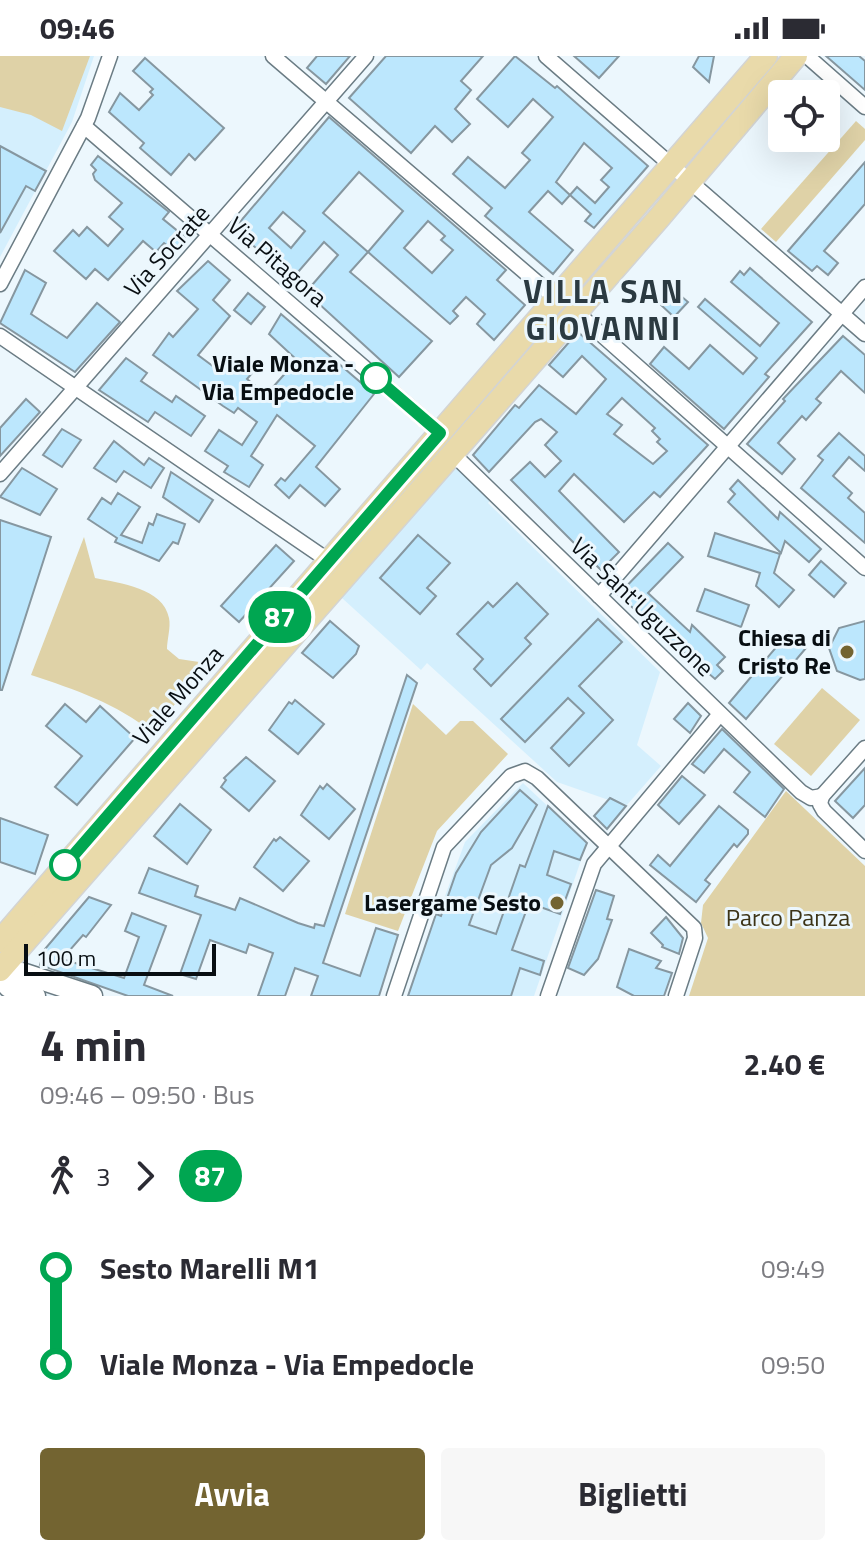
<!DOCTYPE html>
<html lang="it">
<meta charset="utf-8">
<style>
body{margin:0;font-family:"Titillium Web",sans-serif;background:#f7f7f7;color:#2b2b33;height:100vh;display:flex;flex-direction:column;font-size:30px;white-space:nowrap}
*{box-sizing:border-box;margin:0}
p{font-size:26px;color:#7c7c81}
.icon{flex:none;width:44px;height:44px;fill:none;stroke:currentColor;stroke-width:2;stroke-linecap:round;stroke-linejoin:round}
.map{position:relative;height:940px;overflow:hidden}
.sheet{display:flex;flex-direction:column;background:#fff;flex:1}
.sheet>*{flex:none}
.badge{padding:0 16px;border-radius:26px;font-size:28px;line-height:52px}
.tools{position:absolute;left:768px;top:24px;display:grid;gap:16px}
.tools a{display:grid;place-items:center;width:72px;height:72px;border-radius:8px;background:#fff;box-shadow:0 8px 32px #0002;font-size:40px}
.scale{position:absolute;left:24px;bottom:20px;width:192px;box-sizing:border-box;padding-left:8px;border:4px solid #080e12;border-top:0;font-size:22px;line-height:28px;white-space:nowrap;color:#080e12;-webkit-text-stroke:6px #ecf7fd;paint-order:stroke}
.map>.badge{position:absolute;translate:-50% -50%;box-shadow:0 0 0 4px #fff}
.legs{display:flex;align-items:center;gap:12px;height:88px;padding:0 40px;font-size:26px}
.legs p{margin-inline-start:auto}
.overview{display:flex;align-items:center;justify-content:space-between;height:136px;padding:0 40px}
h1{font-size:44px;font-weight:700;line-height:60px}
.action{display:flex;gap:16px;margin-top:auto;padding:16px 40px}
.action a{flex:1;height:92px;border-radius:8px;background:#736431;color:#fff;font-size:32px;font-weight:700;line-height:92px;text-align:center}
.action a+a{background:#f7f7f7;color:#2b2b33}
ul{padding:0 40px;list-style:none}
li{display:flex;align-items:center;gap:28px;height:96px;font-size:30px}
li i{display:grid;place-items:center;width:12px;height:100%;margin:0 10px;background:currentColor}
li i::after{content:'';width:20px;height:20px;margin:-10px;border:6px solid;border-radius:50%;background:#fff}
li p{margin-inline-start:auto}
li:first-child i{background:linear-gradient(#0000 50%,currentColor 0)}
li:last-child i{background:linear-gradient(currentColor 50%,#0000 0)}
.status{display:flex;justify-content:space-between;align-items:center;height:56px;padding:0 40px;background:#fff;direction:ltr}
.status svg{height:22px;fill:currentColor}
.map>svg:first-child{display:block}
.built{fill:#d4effd}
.green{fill:#dfd2a7}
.building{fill:#bce7fd;stroke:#8697a0;stroke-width:2;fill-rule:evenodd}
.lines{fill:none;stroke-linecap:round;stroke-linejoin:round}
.street-casing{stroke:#6b7c84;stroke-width:17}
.secondary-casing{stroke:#6b7c84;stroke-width:23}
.primary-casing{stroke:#d3d4d4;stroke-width:25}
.street{stroke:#fff;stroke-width:14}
.secondary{stroke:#fff;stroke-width:20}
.primary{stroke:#e9daaa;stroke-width:22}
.line-1-casing{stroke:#fff;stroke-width:18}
.line-1{stroke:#00a651;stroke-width:12}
.stop-1-dot{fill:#fff;stroke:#00a651;stroke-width:4}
.poi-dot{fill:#736431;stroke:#ecf7fd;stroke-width:3}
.labels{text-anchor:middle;stroke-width:6;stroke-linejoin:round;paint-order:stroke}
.street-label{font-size:24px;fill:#080e12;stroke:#ecf7fd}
.stop-label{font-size:24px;font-weight:bold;fill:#080e12;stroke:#ecf7fd;text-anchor:end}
.poi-label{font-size:24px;font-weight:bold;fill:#080e12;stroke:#ecf7fd;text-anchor:end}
.park-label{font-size:24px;fill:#3c3315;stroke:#ecf7fd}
.district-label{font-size:32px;font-weight:bold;letter-spacing:2px;fill:#2b3a41;stroke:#ecf7fd}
</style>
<div class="status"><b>09:46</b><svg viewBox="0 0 49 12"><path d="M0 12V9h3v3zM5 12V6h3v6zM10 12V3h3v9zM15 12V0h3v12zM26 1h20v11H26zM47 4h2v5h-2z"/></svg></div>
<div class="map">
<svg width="865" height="940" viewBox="0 0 865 940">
<rect width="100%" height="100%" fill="#ecf7fd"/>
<g class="built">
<polygon points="0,0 94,0 72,66 0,201"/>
<polygon points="451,396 495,439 488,447 660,616 637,689 661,710 626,750 557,726 427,607 421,614 331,532"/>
<polygon points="523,727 587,787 534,940 408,940 465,786"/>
</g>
<g class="green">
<polygon points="0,0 90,0 62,75 31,59 0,51"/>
<polygon points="856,65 865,73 865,84 776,186 761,173"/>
<path d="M84 481 95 522C120 527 163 532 169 562 171 571 167 584 167 593L179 603 206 607 153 677C116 647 76 634 31 619Z"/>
<polygon points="822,632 860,664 811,720 774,688"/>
<polygon points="413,648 446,679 460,665 473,665 508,698 437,775 398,875 345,858"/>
<polygon points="786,735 865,810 865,940 689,940 708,882 701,867 703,849"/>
</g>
<g class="building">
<polygon points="317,0 350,0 326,28 307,12"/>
<polygon points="386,0 483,0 461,25 471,34 455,53 470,68 452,86 435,70 411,97 349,42"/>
<path d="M515 0 555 32 557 30 648 110 594 172 585 165 591 158 570 139 562 148 548 135 529 156 573 194 553 218 485 160 492 152 453 118 468 101 505 132 530 104 522 97 553 61 533 43 508 71 477 43ZM584 87 612 112 601 124 609 131 595 147 577 131 570 139 556 126Z"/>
<polygon points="574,0 619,0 599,22"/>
<polygon points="699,0 714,0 709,26 693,11"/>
<polygon points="826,0 859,0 865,5 865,34"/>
<polygon points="145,2 224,72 195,104 189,98 171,119 140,92 144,87 109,56 120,37 139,54 153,39 150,36 153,33 133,15"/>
<path d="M329 61 506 214 497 224 525 249 494 284 477 268 485 258 466 241 453 255 458 260 450 268 368 196 350 216 432 285 399 321 306 236 338 199 324 186 292 223 234 173ZM359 116 403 155 368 196 323 157ZM283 156 305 175 291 192 269 172ZM428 165 445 180 441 184 453 194 432 217 404 192Z"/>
<polygon points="0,90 46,115 35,135 26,130 0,177"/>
<polygon points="98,100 169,156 163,163 185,181 174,195 164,187 156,196 143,185 108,224 95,213 86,223 54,195 73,174 79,180 87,171 108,190 123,173 109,161 122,147 95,124 93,118 96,114 91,109"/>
<polygon points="865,106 865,148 824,195 838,207 828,219 817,210 812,215 788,195"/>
<polygon points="208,205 230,224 213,244 230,260 198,299 214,311 227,298 253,316 247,323 266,339 297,304 269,278 281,258 374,338 316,411 340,433 325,450 300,429 289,442 275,429 281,422 285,425 315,390 277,359 251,400 263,409 249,431 224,416 228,410 205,395 219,374 242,389 257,366 238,352 234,357 223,350 153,299 169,277 173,281 198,253 177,235"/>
<polygon points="750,212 812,266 765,318 769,321 724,373 650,308 664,291 689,313 710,289 743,318 757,302 698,251 705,243 760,290 779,267 731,226 740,215 744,219"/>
<polygon points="25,214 46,227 31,258 67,282 97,247 120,266 75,316 0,267"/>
<polygon points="674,234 688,246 674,261 661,249"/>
<polygon points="248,237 265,251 251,268 234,254"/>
<path d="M578 276 708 389 660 441 654 436 624 466 574 418 559 435 619 496 601 514 511 424 530 406 545 421 561 405 545 389 557 376 541 363 535 366 489 416 473 399 515 349 519 352 539 329 576 358 606 323 582 300 563 321 549 309ZM622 342 655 372 652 375 660 383 657 386 667 395 653 408 614 378 622 369 607 358Z"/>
<polygon points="843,280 865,299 865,337 841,315 816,343 821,347 806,364 802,360 778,387 795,403 782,418 747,388 785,345 783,343"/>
<polygon points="126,302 147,317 141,325 172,346 176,340 205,360 191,380 155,356 148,366 99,334"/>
<polygon points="26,343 40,356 0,400 0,372"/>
<polygon points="62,373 81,384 62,411 43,399"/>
<polygon points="839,377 865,400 865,415 849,401 833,420 852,437 848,442 865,457 865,487 801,432 823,404 818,400"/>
<polygon points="114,385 144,409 149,402 164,412 151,432 124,415 116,426 94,412"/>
<polygon points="22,412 57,433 40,459 0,441"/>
<polygon points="171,416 213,444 199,466 163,441"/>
<polygon points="738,424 778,463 780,456 821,493 809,506 785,485 781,497 728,446 735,438 730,433"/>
<polygon points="118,437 140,451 121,479 142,487 149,467 153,469 157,458 185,468 178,488 173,486 159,505 115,486 117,482 88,463 102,442 111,448"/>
<polygon points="0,464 51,481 2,634 0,634"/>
<polygon points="715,477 780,498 774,517 794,534 779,551 756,530 760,517 708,500"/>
<polygon points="418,479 450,507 427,532 436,540 420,558 380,522"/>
<polygon points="668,487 683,501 648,537 690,576 692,569 725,601 717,609 723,615 715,623 618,539"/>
<polygon points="276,489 294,505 239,566 221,550"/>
<polygon points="821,505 846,527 834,541 809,519"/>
<polygon points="517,527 548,558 525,582 531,588 491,630 474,613 483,603 457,578 488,546 493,551"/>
<polygon points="705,533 749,549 741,571 697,555"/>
<polygon points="598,563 622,586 579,630 613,664 569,710 551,692 584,657 568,642 525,686 501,663"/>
<polygon points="330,565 359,590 356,598 333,622 302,597"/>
<polygon points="865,565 865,623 860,624 837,615 829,592 839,572"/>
<polygon points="789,576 806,592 746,663 729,647"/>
<polygon points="407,619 417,627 323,907 360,920 376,872 398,879 379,940 311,940 318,920 295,912 285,940 258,940 273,897 249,888 246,897 210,884 196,923 180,918 201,859 139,837 149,812 198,830 195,840 235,854 240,842 298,867 314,872 315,868 324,870"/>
<polygon points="295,644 324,668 298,698 269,674 289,646 292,648"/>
<polygon points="688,647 701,660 690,677 674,663"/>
<polygon points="65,648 86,666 100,650 135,682 77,749 55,731 82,700 46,670"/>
<polygon points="722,673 784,733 765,761 734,736 750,716 724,693 704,717 692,708"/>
<polygon points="246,701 275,725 249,755 221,731 226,724 224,722"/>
<polygon points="865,712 865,749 853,762 835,745"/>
<polygon points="682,720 705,739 679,768 658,749"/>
<polygon points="327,728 355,753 329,783 301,759 320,730 323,733"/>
<polygon points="520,734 537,749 512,792 491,809 469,869 496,878 520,809 525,811 548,750 587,787 580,804 554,795 547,819 571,828 560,858 529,847 512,894 544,905 540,919 520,912 511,940 408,940 436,858 441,860 456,817 481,776"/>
<polygon points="610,742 626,750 607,773 594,760"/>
<polygon points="180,748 211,774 187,808 154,780"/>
<polygon points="719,750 748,774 748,778 737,791 734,788 705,824 710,828 696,846 650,809 658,799 670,810"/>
<polygon points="0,762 48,779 35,818 0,806"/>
<polygon points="280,781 309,805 283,835 254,811 274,783 276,785"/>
<polygon points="596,834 614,840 607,863 612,864 598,903 584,919 568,912"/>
<polygon points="89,841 111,849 86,881 83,879 62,903 124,922 139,881 125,875 132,857 166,870 144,929 173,940 128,940 40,909 45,893"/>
<polygon points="666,861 683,882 679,898 662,891 663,889 651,877"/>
<polygon points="629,893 661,905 656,912 672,917 664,940 634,940 617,931"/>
</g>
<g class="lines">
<defs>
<g id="street">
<polyline points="273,0 554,241"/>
<polyline points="546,0 865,278"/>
<polyline points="807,0 865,51"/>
<polyline points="84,70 440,377"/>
<polyline points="0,228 88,62 110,0"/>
<polyline points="576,256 865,512"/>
<polyline points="0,280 329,505"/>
<polyline points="451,396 801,736 811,742 822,740"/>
<polyline points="0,418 366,0"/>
<polyline points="599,540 865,231"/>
<polyline points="822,740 820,748 824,755 865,795"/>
<polyline points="822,740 865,692"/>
<polyline points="394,940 444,791 511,720 525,715 537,722 694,872 695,882 676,940"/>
<polyline points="548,940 594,808 720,658"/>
</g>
<g id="secondary">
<polyline points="0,917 22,917 92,940"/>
<polyline points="0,921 9,931 35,940"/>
</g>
<g id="primary">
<polyline points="0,885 766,0"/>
<polyline points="0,914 658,163 796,0"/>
</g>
</defs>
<use href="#street" class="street-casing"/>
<use href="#secondary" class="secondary-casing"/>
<use href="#primary" class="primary-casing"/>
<use href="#street" class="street"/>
<use href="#secondary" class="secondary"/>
<use href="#primary" class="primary"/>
</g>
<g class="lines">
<defs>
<polyline id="line-1" points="65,809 440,377 376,322"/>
</defs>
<use href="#line-1" class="line-1-casing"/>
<use href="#line-1" class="line-1"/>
</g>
<g class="stop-1-dot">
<circle cx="376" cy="322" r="14"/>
<circle cx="65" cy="809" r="14"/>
</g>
<g class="poi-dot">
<circle cx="847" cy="596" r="8"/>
<circle cx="557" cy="847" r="8"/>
</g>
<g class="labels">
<g class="street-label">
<text transform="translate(167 195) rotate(-48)" y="8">Via Socrate</text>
<text transform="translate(277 206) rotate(41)" y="8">Via Pitagora</text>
<text transform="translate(642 551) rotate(44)" y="8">Via Sant'Uguzzone</text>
<text transform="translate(178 640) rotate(-49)" y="8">Viale Monza</text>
</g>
<g class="stop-label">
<text x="354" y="316">Viale Monza -<tspan x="354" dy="28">Via Empedocle</tspan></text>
</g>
<g class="poi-label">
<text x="831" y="590">Chiesa di<tspan x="831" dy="28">Cristo Re</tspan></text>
<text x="541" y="855">Lasergame Sesto</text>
</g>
<g class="park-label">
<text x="788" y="870">Parco Panza</text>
</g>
<g class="district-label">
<text x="604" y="247">VILLA SAN<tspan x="604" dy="37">GIOVANNI</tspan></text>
</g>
</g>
</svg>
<div class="tools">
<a><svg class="icon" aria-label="locate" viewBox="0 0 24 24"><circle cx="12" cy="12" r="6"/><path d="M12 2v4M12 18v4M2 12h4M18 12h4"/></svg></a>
</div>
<div class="scale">100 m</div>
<b class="badge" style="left:280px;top:561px;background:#00a651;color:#fff">87</b>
</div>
<section class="sheet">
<div class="overview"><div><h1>4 min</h1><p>09:46 – 09:50 · Bus</p></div><b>2.40 €</b></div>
<div class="legs"><svg class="icon" aria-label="walk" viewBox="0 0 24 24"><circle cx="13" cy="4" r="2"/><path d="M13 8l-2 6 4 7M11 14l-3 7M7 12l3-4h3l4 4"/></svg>3<svg class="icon" aria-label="forward" viewBox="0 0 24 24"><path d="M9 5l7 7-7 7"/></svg><b class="badge" style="background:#00a651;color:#fff">87</b></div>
<ul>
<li><i style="color:#00a651"></i><b>Sesto Marelli M1</b><p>09:49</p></li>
<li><i style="color:#00a651"></i><b>Viale Monza - Via Empedocle</b><p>09:50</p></li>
</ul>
<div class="action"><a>Avvia</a><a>Biglietti</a></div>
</section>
